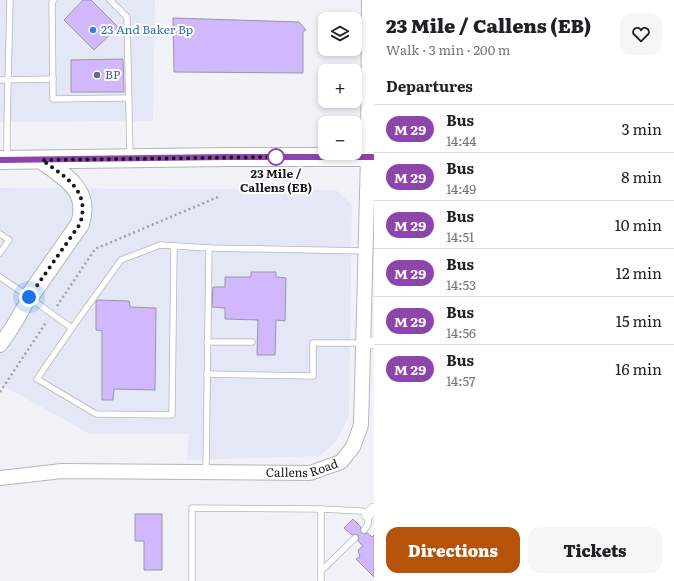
<!DOCTYPE html>
<meta charset="utf-8">
<style>
body{margin:0;font-family:Literata,serif;background:#f6f6f6;color:#202124;height:100vh;display:flex;flex-direction:column;font-size:15px;white-space:nowrap}
*{box-sizing:border-box;margin:0}
p{font-size:13px;color:#757577}
.icon{flex:none;width:22px;height:22px;fill:none;stroke:currentColor;stroke-width:2;stroke-linecap:round;stroke-linejoin:round}
.map{position:relative;flex:1;overflow:hidden}
.details{display:flex;flex-direction:column;background:#fff;width:300px}
.details>*{flex:none}
.badge{padding:0 8px;border-radius:13px;font-size:14px;line-height:26px}
.controls{position:absolute;left:318px;top:12px;display:grid;gap:8px}
.controls a{display:grid;place-items:center;width:44px;height:44px;border-radius:8px;background:#fff;box-shadow:0 2px 6px #0003;font-size:20px}
.you{position:absolute;width:20px;height:20px;margin:-10px;border:3px solid #fff;border-radius:50%;background:#1a73e8;box-shadow:0 0 0 6px #1a73e833}
.map>.badge{position:absolute;translate:-50% -50%;box-shadow:0 0 0 2px #fff}
h2{padding:0 12px;font-size:15px;line-height:36px}
.round{display:grid;place-items:center;flex:none;width:42px;height:42px;border-radius:12px;background:#f6f6f6}
.head{display:flex;align-items:center;justify-content:space-between;height:68px;padding:0 12px}
h1{font-size:19px;font-weight:800;line-height:30px}
.action{display:flex;gap:8px;margin-top:auto;padding:8px 12px}
.action a{flex:1;height:46px;border-radius:12px;background:#b45309;color:#fff;font-size:16px;font-weight:800;line-height:46px;text-align:center}
.action a+a{background:#f6f6f6;color:#202124}
ul{padding:0;list-style:none}
li{display:flex;align-items:center;gap:12px;height:48px;padding:0 12px;border-top:1px solid #e0e0e0}
li div{flex:1}
li b{display:block;font-size:15px}
li em{font-style:normal}
li .badge{min-width:44px;font-weight:700;text-align:center}
main{display:flex;flex:1;min-height:0}
.map>svg:first-child{display:block}
.built{fill:#e4e8f6}
.building{fill:#d1b8fe;stroke:#99979d}
.lines{fill:none;stroke-linecap:round;stroke-linejoin:round}
.service-casing{stroke:#b4b6bc;stroke-width:7}
.minor-casing{stroke:#b4b6bc;stroke-width:12}
.tertiary-casing{stroke:#b4b6bc;stroke-width:16}
.primary-casing{stroke:#b4b6bc;stroke-width:20}
.path{stroke:#a0a2a7;stroke-width:2.5;stroke-dasharray:2 3;stroke-linecap:butt}
.service{stroke:#fff;stroke-width:5.5}
.minor{stroke:#fff;stroke-width:11}
.tertiary{stroke:#fff;stroke-width:14}
.primary{stroke:#fff;stroke-width:18}
.line-casing{stroke:#fff;stroke-width:9}
.line{stroke:#8e44ad;stroke-width:6}
.walk{stroke:#18181b;stroke-width:4;stroke-dasharray:0 7.2}
.shop-dot{fill:#3f7fe0;stroke:#fff;stroke-width:1.5}
.service-dot{fill:#5c6f8a;stroke:#fff;stroke-width:1.5}
.stop-dot{fill:#fff;stroke:#8e44ad;stroke-width:2}
.labels{text-anchor:middle;stroke-width:4;stroke-linejoin:round;paint-order:stroke}
.shop-label{font-size:12px;fill:#366cbe;stroke:#fff;text-anchor:start}
.service-label{font-size:12px;fill:#4e5e75;stroke:#fff;text-anchor:start}
.stop-label{font-size:12px;font-weight:bold;fill:#18181b;stroke:#fff}
.street-label{font-size:12px;fill:#18181b;stroke:#fff}
</style>
<main>
<div class="map">
<svg width="374" height="581" viewBox="0 0 374 581">
<rect width="100%" height="100%" fill="#f0f2f8"/>
<g class="built">
<polygon points="0,0 155,0 153,121 0,122"/>
<polygon points="0,188 336,190 352,205 349,416 335,443 319,456 187,460 189,434 90,434 0,384"/>
</g>
<g class="building">
<polygon points="83,0 91,0 118,27 94,50 64,20"/>
<polygon points="173,18 299,22 306,30 303,32 303,73 174,72"/>
<polygon points="123,59 124,92 71,92 71,60"/>
<polygon points="251,272 276,272 276,277 286,278 285,321 276,320 275,355 257,355 258,320 225,319 225,308 212,307 213,287 225,287 225,277 251,277"/>
<polygon points="97,300 129,301 130,307 156,308 155,390 114,389 113,400 102,400 102,331 96,330 96,302"/>
<polygon points="135,514 162,514 162,570 144,570 144,541 135,541"/>
<polygon points="353,519 361,527 360,530 362,533 365,534 367,533 372,537 374,535 374,577 356,559 360,557 358,550 363,546 358,541 359,539 358,535 354,534 352,535 344,528"/>
</g>
<g class="lines">
<defs>
<g id="service">
<polyline points="54,0 52,2 53,99 128,98"/>
<polyline points="110,0 127,17 130,156"/>
<polyline points="0,80 53,79"/>
<polyline points="7,158 7,125 10,0"/>
<polyline points="0,234 9,240 0,253"/>
<polyline points="0,277 29,297 52,314 72,328 121,260 160,245 209,248 365,251"/>
<polyline points="72,328 37,379 96,414 172,415 174,246"/>
<polyline points="207,342 252,342"/>
<polyline points="207,374 313,376 313,343 363,343"/>
<polyline points="206,471 209,248"/>
<path d="M321 509 362 511C370 515 370 524 364 530"/>
<polyline points="321,571 355,538"/>
<polyline points="192,581 192,508 321,509 321,581"/>
</g>
<g id="minor">
<polyline points="363,343 374,343"/>
<polyline points="367,515 374,509"/>
</g>
<g id="tertiary">
<path d="M0 345C11 330 21 314 29 297"/>
<path id="s1" d="M0 478 62 471 310 473 341 462 353 447 361 425 368 157 369 0"/>
</g>
<g id="primary">
<polyline points="0,160 226,157 374,157"/>
<path d="M29 297 80 224C91 190 65 177 42 160"/>
</g>
</defs>
<use href="#service" class="service-casing"/>
<use href="#minor" class="minor-casing"/>
<use href="#tertiary" class="tertiary-casing"/>
<use href="#primary" class="primary-casing"/>
<g class="path">
<polyline points="57,306 95,249 218,197"/>
<polyline points="0,392 47,321"/>
</g>
<use href="#service" class="service"/>
<use href="#minor" class="minor"/>
<use href="#tertiary" class="tertiary"/>
<use href="#primary" class="primary"/>
</g>
<g class="lines">
<defs>
<polyline id="line" points="0,160 226,157 374,157"/>
</defs>
<use href="#line" class="line-casing"/>
<use href="#line" class="line"/>
<path class="walk" d="M29 297 80 224C91 190 65 177 42 160L277 157H276"/>
</g>
<circle class="shop-dot" cx="93" cy="30" r="4"/>
<circle class="service-dot" cx="97" cy="75" r="4"/>
<circle class="stop-dot" cx="276" cy="157" r="8"/>
<g class="labels">
<g class="shop-label">
<text x="101" y="34">23 And Baker Bp</text>
</g>
<g class="service-label">
<text x="105" y="79">BP</text>
</g>
<g class="stop-label">
<text x="276" y="178">23 Mile /<tspan x="276" dy="14">Callens (EB)</tspan></text>
</g>
<g class="street-label">
<text dy="4" stroke="none"><textPath href="#s1" startOffset="303">Callens Road</textPath></text>
</g>
</g>
</svg>
<div class="controls">
<a><svg class="icon" aria-label="layers" viewBox="0 0 24 24"><path d="M12 4l9 5-9 5-9-5zM3 14l9 5 9-5"/></svg></a>
<a>+</a>
<a>−</a>
</div>
<div class="you" style="left:29px;top:297px"></div>
</div>
<section class="details">
<div class="head"><div><h1>23 Mile / Callens (EB)</h1><p>Walk · 3 min · 200 m</p></div><a class="round"><svg class="icon" aria-label="heart" viewBox="0 0 24 24"><path d="M12 20l-8-8c-3-5 5-10 8-4 3-6 11-1 8 4z"/></svg></a></div>
<h2>Departures</h2>
<ul>
<li><span class="badge" style="background:#8e44ad;color:#fff">M 29</span><div><b>Bus</b><p>14:44</p></div><em>3 min</em></li>
<li><span class="badge" style="background:#8e44ad;color:#fff">M 29</span><div><b>Bus</b><p>14:49</p></div><em>8 min</em></li>
<li><span class="badge" style="background:#8e44ad;color:#fff">M 29</span><div><b>Bus</b><p>14:51</p></div><em>10 min</em></li>
<li><span class="badge" style="background:#8e44ad;color:#fff">M 29</span><div><b>Bus</b><p>14:53</p></div><em>12 min</em></li>
<li><span class="badge" style="background:#8e44ad;color:#fff">M 29</span><div><b>Bus</b><p>14:56</p></div><em>15 min</em></li>
<li><span class="badge" style="background:#8e44ad;color:#fff">M 29</span><div><b>Bus</b><p>14:57</p></div><em>16 min</em></li>
</ul>
<div class="action"><a>Directions</a><a>Tickets</a></div>
</section>
</main>
